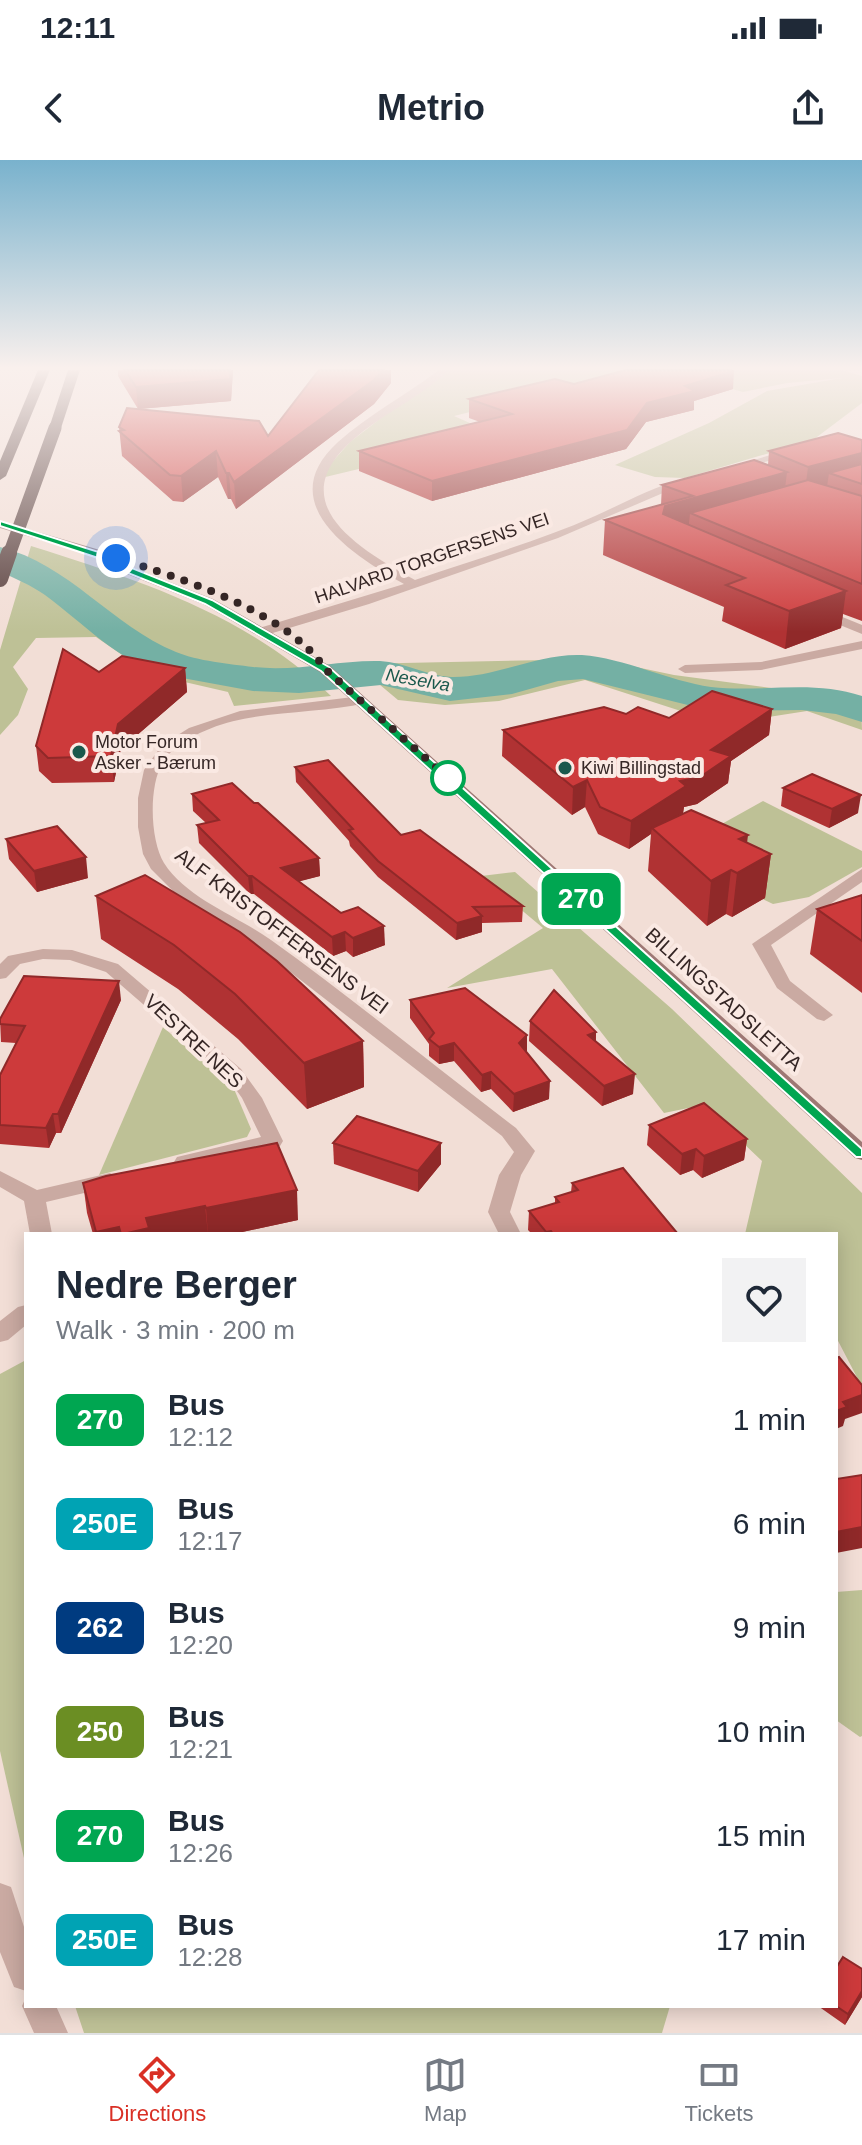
<!DOCTYPE html>
<meta charset="utf-8">
<style>
body{margin:0;font-family:Helvetica,sans-serif;background:#f2f2f3;color:#1f2937;height:100vh;display:flex;flex-direction:column;font-size:30px;white-space:nowrap}
*{box-sizing:border-box;margin:0}
p{font-size:26px;color:#747a83}
.icon{flex:none;width:44px;height:44px;fill:none;stroke:currentColor;stroke-width:2;stroke-linecap:round;stroke-linejoin:round}
.map{position:relative;flex:1;overflow:hidden}
.details{position:absolute;left:24px;top:1072px;width:814px;height:776px;display:flex;flex-direction:column;background:#fff;border-radius:0px;box-shadow:0 4px 20px #0003}
.details>*{flex:none}
.badge{padding:0 16px;border-radius:12px;font-size:28px;line-height:52px}
.you{position:absolute;width:40px;height:40px;margin:-20px;border:6px solid #fff;border-radius:50%;background:#1a73e8;box-shadow:0 0 0 12px #1a73e833}
.map>.badge{position:absolute;translate:-50% -50%;box-shadow:0 0 0 4px #fff}
.round{display:grid;place-items:center;flex:none;width:84px;height:84px;border-radius:0px;background:#f2f2f3}
.headline{display:flex;align-items:center;justify-content:space-between;height:136px;padding:0 32px}
h1{font-size:38px;font-weight:700;line-height:60px}
ul{padding:0;list-style:none}
li{display:flex;align-items:center;gap:24px;height:104px;padding:0 32px}
li div{flex:1}
li b{display:block;font-size:30px}
li em{font-style:normal}
li .badge{min-width:88px;font-weight:700;text-align:center}
.status{display:flex;justify-content:space-between;align-items:center;height:56px;padding:0 40px;background:#fff;direction:ltr}
.status svg{height:22px;fill:currentColor}
header{display:flex;justify-content:space-between;align-items:center;height:104px;padding:0 32px;background:#fff;font-size:36px;font-weight:700}
.dock{display:flex;justify-content:space-around;align-items:center;height:112px;border-top:2px solid #e0e1e3;background:#fff;font-size:22px;color:#747a83}
.dock a{display:grid;justify-items:center;gap:4px}
.dock .current{color:#d93025}
.map>svg:first-child{display:block}
.green{fill:#bec196}
.lines{fill:none;stroke-linecap:round;stroke-linejoin:round}
.river{fill:#74b0a4;fill-rule:evenodd}
.street{fill:#caaaa2;fill-rule:evenodd}
.secondary{fill:#9e7874;fill-rule:evenodd}
.highway{fill:#563d3b;fill-rule:evenodd}
.highway-bridge-far1{stroke:#563d3b;stroke-width:13}
.highway-bridge{stroke:#563d3b;stroke-width:16}
.wall{fill:#b03233}
.shaded-wall{fill:#902929}
.building{fill:#cd3a3b;stroke:#902929;stroke-width:2}
.line{fill:#00a651;stroke:#fff;stroke-width:2}
.walk{stroke:#352625;stroke-width:8;stroke-dasharray:0 14.4}
.poi-dot{fill:#19584c;stroke:#fae9e3;stroke-width:3}
.stop-dot{fill:#fff;stroke:#00a651;stroke-width:4}
.labels{text-anchor:middle;stroke-width:8;stroke-linejoin:round;paint-order:stroke}
.far-street-label{font-size:18px;fill:#352625;stroke:#fae9e3}
.far-water-label{font-size:18px;font-style:italic;fill:#19584c;stroke:#fae9e3}
.far-poi-label{font-size:18px;fill:#352625;stroke:#fae9e3;text-anchor:start}
.street-label{font-size:20px;fill:#352625;stroke:#fae9e3}
</style>
<div class="status"><b>12:11</b><svg viewBox="0 0 49 12"><path d="M0 12V9h3v3zM5 12V6h3v6zM10 12V3h3v9zM15 12V0h3v12zM26 1h20v11H26zM47 4h2v5h-2z"/></svg></div>
<header><svg class="icon" aria-label="back" viewBox="0 0 24 24"><path d="M15 5l-7 7 7 7"/></svg>Metrio<svg class="icon" aria-label="share" viewBox="0 0 24 24"><path d="M12 15V3M7 8l5-5 5 5M5 13v7h14v-7"/></svg></header>
<div class="map">
<svg width="862" height="1873" viewBox="0 0 862 1873">
<rect width="100%" height="100%" fill="#f2ded6"/>
<g class="green">
<polygon points="450,210 639,210 454,256 488,271 413,296 317,319 350,282 442,211"/>
<polygon points="664,210 841,210 862,216 862,243 813,280 685,318 655,317 615,305 709,263 767,231 842,218 787,223 743,232"/>
<path d="M31 386C139 420 248 455 331 536L234 546 228 532 150 514 96 477 36 478 13 507 28 529 18 555 0 575V490Z"/>
<polygon points="598,499 674,515 861,540 862,570 807,551 762,558 687,553 585,520 499,541 445,545 398,540 355,504"/>
<polygon points="763,641 862,691 862,707 809,737 773,744 668,694"/>
<polygon points="515,712 672,849 862,1033 862,1227 836,1177 836,1074 745,1074 762,1001 703,945 664,953 552,809 447,828 543,768 481,716"/>
<polygon points="163,867 234,929 251,969 247,977 99,1015"/>
<polygon points="26,1200 26,1707 0,1591 0,1214"/>
<polygon points="862,1430 862,1576 860,1577 836,1560 836,1432"/>
<polygon points="75,1846 670,1846 662,1873 84,1873"/>
</g>
<g class="lines">
<path class="river" d="M0 387C69 404 112 466 176 492 197 501 230 504 253 507 296 512 337 500 380 501 404 502 427 516 451 517 496 518 538 493 582 495 624 498 669 521 711 527 762 533 812 519 862 536V562L836 554 802 550 712 551 583 519 558 521 512 534 450 541 381 525 299 533 253 531 166 515C120 503 82 462 45 435 31 425 15 419 0 411Z"/>
<g class="street">
<path d="M439 210H449C425 233 395 248 369 267 276 334 344 381 415 420 475 399 537 382 595 356 626 342 653 327 686 318L691 321 558 378 369 444 266 475H256V469L404 424C352 395 271 343 338 282 368 255 406 235 439 210Z"/>
<polygon points="794,288 798,289 798,293 732,311 727,308"/>
<polygon points="818,447 862,465 862,474 813,454 812,451"/>
<polygon points="862,481 862,489 761,510 685,513 678,509 685,505 761,502"/>
<path d="M361 536 368 540 366 543C301 558 224 545 170 593 147 613 149 679 164 703 187 739 238 756 271 780 355 840 434 906 516 968L535 991 521 1015 510 1052 521 1074H499L488 1052 499 1015 514 992 502 976 258 787 173 731 151 709 143 694 138 667V638L144 610 162 585 189 568 240 551Z"/>
<polygon points="862,709 862,722 771,785 790,821 833,855 824,861 817,859 777,828 752,784"/>
<polygon points="43,789 72,790 118,804 241,909 262,938 283,981 280,986 184,1009 177,1007 174,1002 177,997 261,977 242,938 227,917 106,812 70,800 43,799 20,804 6,818 0,819 0,804 8,796"/>
<polygon points="0,1011 37,1030 110,1013 121,1020 118,1025 46,1042 52,1074 30,1074 24,1041 0,1027"/>
<polygon points="26,1145 26,1165 8,1180 0,1182 0,1161 18,1147"/>
<polygon points="0,1723 11,1727 26,1773 26,1831 14,1827 0,1792"/>
<polygon points="26,1837 26,1846 56,1846 68,1873 34,1873 22,1846"/>
</g>
<polygon class="secondary" points="0,361 117,395 116,401 213,439 330,506 862,982 862,1000 855,998 320,512 205,445 102,404 95,396 0,368"/>
<g class="highway">
<polygon points="38,210 50,210 6,316 0,320 0,301"/>
<polygon points="68,210 80,210 61,268 51,271 49,268"/>
</g>
<polyline class="highway-bridge-far1" points="9,395 55,268"/>
<polyline class="highway-bridge" points="0,419 9,393"/>
</g>
<g class="wall">
<polygon points="118,210 233,210 231,241 139,249 268,276 391,223 374,244 236,349 231,339 228,339 218,317 183,342 173,341 122,296 119,267 138,249 118,216"/>
<polygon points="574,224 733,229 694,241 694,250 646,262 626,289 432,341 359,311 359,291 480,262 469,258 469,239"/>
<polygon points="862,280 862,461 843,454 841,468 785,489 722,461 724,447 603,395 605,360 661,345 662,325 768,305 769,291"/>
<polygon points="185,508 187,532 121,589 114,622 52,623 39,611 36,586 99,512"/>
<polygon points="772,549 769,575 731,601 728,623 697,644 684,647 683,653 771,694 765,738 732,757 726,754 707,766 648,711 651,674 629,689 598,674 585,647 572,655 502,596 503,570 626,554 669,558"/>
<polygon points="295,607 401,675 523,746 522,762 482,763 482,772 456,780 378,717 350,686 349,681 296,622"/>
<polygon points="783,628 858,653 829,668 781,646"/>
<polygon points="192,634 254,643 319,698 320,716 299,721 385,785 353,797 346,791 333,796 254,734 250,734 199,683 197,665 206,663 193,651"/>
<polygon points="6,679 88,718 37,732 9,699"/>
<polygon points="862,735 862,833 810,794 817,749"/>
<polygon points="96,736 363,881 364,927 307,949 238,879 178,829 101,779"/>
<polygon points="121,840 61,973 56,973 49,988 0,984 0,915 16,883 1,882 0,859"/>
<polygon points="410,840 526,892 549,939 513,952 491,929 481,932 454,901 439,904 429,896 429,884 410,858"/>
<polygon points="530,861 596,872 596,881 633,934 602,946 529,881"/>
<polygon points="649,965 747,979 744,1000 702,1018 693,1010 680,1015 647,985"/>
<polygon points="333,983 441,1004 418,1032 334,1004"/>
<polygon points="83,1023 298,1060 233,1074 93,1074 87,1053"/>
<polygon points="572,1023 678,1074 532,1074 528,1070 529,1051 555,1043 555,1037 571,1032"/>
<polygon points="862,1809 862,1837 845,1865 818,1846 836,1846"/>
</g>
<g class="shaded-wall">
<polygon points="230,210 233,210 231,241 138,249 136,227"/>
<polygon points="383,210 391,210 391,223 374,244 236,349 234,322"/>
<polygon points="734,211 733,229 694,241 694,250 646,262 626,289 432,341 432,321 647,243 685,226"/>
<polygon points="216,291 218,317 183,342 181,316"/>
<polygon points="862,293 862,323 829,313 826,333 804,339 808,307"/>
<polygon points="787,312 783,345 690,353 688,373 663,354 665,346"/>
<polygon points="226,313 229,313 231,339 228,339"/>
<polygon points="846,431 841,468 785,489 789,451"/>
<polygon points="185,508 187,532 121,589 114,622 111,596 118,564"/>
<polygon points="772,549 769,575 731,601 728,623 697,644 684,647 683,653 652,668 651,674 629,689 631,661 680,621 711,590"/>
<polygon points="587,620 585,647 572,655 573,627"/>
<polygon points="861,635 858,653 829,668 832,649"/>
<polygon points="748,675 744,709 771,694 765,738 732,757 737,713 739,679"/>
<polygon points="86,697 88,718 37,732 34,711"/>
<polygon points="319,698 320,716 282,726 281,708"/>
<polygon points="731,710 726,754 707,766 711,721"/>
<polygon points="248,716 252,716 254,734 250,734"/>
<polygon points="482,756 482,772 456,780 457,763"/>
<polygon points="384,766 385,785 353,797 353,778"/>
<polygon points="345,772 346,791 333,796 332,777"/>
<polygon points="119,821 121,840 61,973 58,954"/>
<polygon points="596,872 595,892 588,875"/>
<polygon points="527,875 527,892 519,883"/>
<polygon points="363,881 364,927 307,949 304,903"/>
<polygon points="454,883 454,901 439,904 439,887"/>
<polygon points="491,912 491,929 481,932 482,915"/>
<polygon points="635,914 633,934 602,946 604,926"/>
<polygon points="550,921 549,939 513,952 514,934"/>
<polygon points="53,954 56,973 49,988 46,968"/>
<polygon points="747,979 744,1000 702,1018 704,996"/>
<polygon points="441,983 441,1004 418,1032 418,1011"/>
<polygon points="696,989 693,1010 680,1015 682,994"/>
<polygon points="297,1030 298,1060 233,1074 208,1074 206,1048"/>
<polygon points="205,1046 208,1074 123,1074 146,1058"/>
<polygon points="119,1067 120,1074 97,1074 96,1072"/>
<polygon points="862,1235 862,1253 845,1259 843,1266 836,1269 836,1251 843,1242"/>
<polygon points="862,1367 862,1388 836,1393 836,1372"/>
<polygon points="862,1831 862,1837 845,1865 848,1854"/>
</g>
<g class="building">
<polygon points="125,210 230,210 230,219 136,227"/>
<polygon points="319,210 383,210 374,220 234,322 229,313 226,313 216,291 181,316 170,315 119,271 124,270 119,267 127,248 259,261 268,276"/>
<polygon points="626,210 729,210 734,211 685,226 695,231 647,243 627,270 432,321 359,291 512,254 469,239 555,219 574,224"/>
<polygon points="838,273 862,280 862,293 808,307 769,291"/>
<polygon points="754,300 787,312 665,346 663,354 846,431 789,451 726,425 745,418 605,360 693,336 662,325"/>
<polygon points="862,304 862,324 829,313"/>
<polygon points="808,320 862,336 862,424 690,353"/>
<polygon points="63,489 99,512 122,496 185,508 118,564 111,596 48,598 36,586"/>
<polygon points="712,531 772,549 711,590 731,596 700,617 680,621 686,626 631,661 600,647 587,620 573,627 503,570 604,547 626,554 638,547 669,558"/>
<polygon points="328,600 401,675 420,670 523,746 473,747 482,756 457,763 378,701 349,670 353,669 295,607"/>
<polygon points="812,614 861,635 832,649 783,628"/>
<polygon points="232,623 254,643 258,643 319,698 281,708 341,753 358,747 384,766 353,778 345,772 332,777 252,716 248,716 197,665 219,660 192,634"/>
<polygon points="691,650 748,675 739,679 771,694 737,713 731,710 711,721 652,668"/>
<polygon points="57,666 86,697 34,711 6,679"/>
<polygon points="145,715 240,772 277,801 363,881 304,903 235,834 174,785 96,736"/>
<polygon points="862,735 862,781 817,749"/>
<polygon points="24,816 119,821 58,954 53,954 46,968 0,965 0,915 25,866 0,864 0,859"/>
<polygon points="465,828 527,875 519,883 550,921 514,934 491,912 482,915 454,883 439,887 429,879 434,873 410,840"/>
<polygon points="554,830 596,872 588,875 635,914 604,926 530,861"/>
<polygon points="704,943 747,979 704,996 696,989 682,994 649,965"/>
<polygon points="357,956 441,983 418,1011 333,983"/>
<polygon points="277,983 297,1030 206,1048 205,1046 146,1058 149,1068 123,1074 121,1074 119,1067 96,1072 83,1023 106,1016"/>
<polygon points="623,1008 678,1074 553,1074 551,1071 546,1072 529,1051 559,1042 555,1037 578,1030 572,1023"/>
<polygon points="839,1197 862,1225 862,1235 843,1242 847,1247 836,1251 836,1198"/>
<polygon points="862,1315 862,1367 836,1372 836,1319"/>
<polygon points="843,1797 862,1809 862,1831 848,1854 836,1846 836,1808"/>
</g>
<linearGradient id="sky" x2="0" y2="1"><stop stop-color="#79b2cd"/><stop offset="0.44" stop-color="#f9f0ed"/><stop offset="1" stop-color="#f9f0ed" stop-opacity="0"/></linearGradient>
<rect width="862" height="472" fill="url(#sky)"/>
<polygon class="line" points="0,361 105,394 109,399 212,440 329,507 862,989 862,997 856,997 321,511 205,444 103,403 98,398 0,366"/>
<g class="lines">
<path class="walk" d="M116 398C178 417 288 452 325 509L448 618"/>
</g>
<g class="poi-dot">
<circle cx="79" cy="592" r="8"/>
<circle cx="565" cy="608" r="8"/>
</g>
<circle class="stop-dot" cx="448" cy="618" r="16"/>
<g class="labels">
<g class="far-street-label">
<text transform="translate(432 398) rotate(-19)" y="6">HALVARD TORGERSENS VEI</text>
</g>
<g class="far-water-label">
<text transform="translate(418 520) rotate(10)" y="6">Neselva</text>
</g>
<g class="far-poi-label">
<text x="95" y="588">Motor Forum<tspan x="95" dy="21">Asker - Bærum</tspan></text>
<text x="581" y="614">Kiwi Billingstad</text>
</g>
<g class="street-label">
<text transform="translate(282 771) rotate(37)" y="7">ALF KRISTOFFERSENS VEI</text>
<text transform="translate(724 839) rotate(42)" y="7">BILLINGSTADSLETTA</text>
<text transform="translate(194 881) rotate(43)" y="7">VESTRE NES</text>
</g>
</g>
</svg>
<div class="you" style="left:116px;top:398px"></div>
<b class="badge" style="left:581px;top:739px;background:#00a651;color:#fff">270</b>
<section class="details">
<div class="headline"><div><h1>Nedre Berger</h1><p>Walk · 3 min · 200 m</p></div><a class="round"><svg class="icon" aria-label="heart" viewBox="0 0 24 24"><path d="M12 20l-8-8c-3-5 5-10 8-4 3-6 11-1 8 4z"/></svg></a></div>
<ul>
<li><span class="badge" style="background:#00a651;color:#fff">270</span><div><b>Bus</b><p>12:12</p></div><em>1 min</em></li>
<li><span class="badge" style="background:#00a3b4;color:#fff">250E</span><div><b>Bus</b><p>12:17</p></div><em>6 min</em></li>
<li><span class="badge" style="background:#003b80;color:#fff">262</span><div><b>Bus</b><p>12:20</p></div><em>9 min</em></li>
<li><span class="badge" style="background:#6b8e23;color:#fff">250</span><div><b>Bus</b><p>12:21</p></div><em>10 min</em></li>
<li><span class="badge" style="background:#00a651;color:#fff">270</span><div><b>Bus</b><p>12:26</p></div><em>15 min</em></li>
<li><span class="badge" style="background:#00a3b4;color:#fff">250E</span><div><b>Bus</b><p>12:28</p></div><em>17 min</em></li>
</ul>
</section>
</div>
<nav class="dock">
<a class="current"><svg class="icon" aria-label="directions" viewBox="0 0 24 24"><path d="M12 3l9 9-9 9-9-9zM9 14v-3h6M13 9l2 2-2 2"/></svg>Directions</a>
<a><svg class="icon" aria-label="map" viewBox="0 0 24 24"><path d="M3 6l6-2 6 2 6-2v14l-6 2-6-2-6 2zM9 4v14M15 6v14"/></svg>Map</a>
<a><svg class="icon" aria-label="tickets" viewBox="0 0 24 24"><path d="M3 7h18v10H3zM15 7v10"/></svg>Tickets</a>
</nav>
